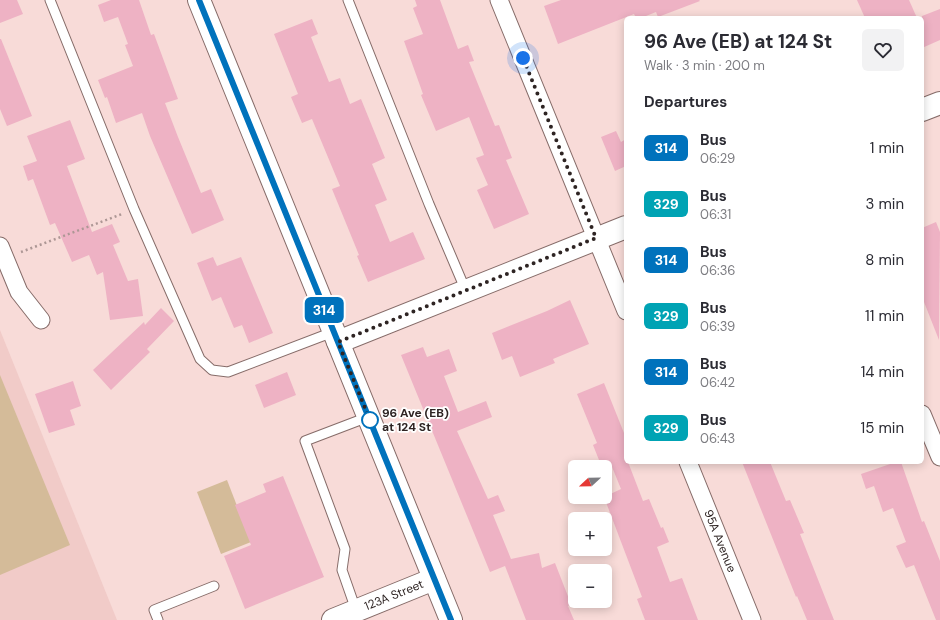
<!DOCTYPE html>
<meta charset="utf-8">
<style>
body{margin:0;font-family:"DM Sans",sans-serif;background:#f2f2f3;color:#2b2b33;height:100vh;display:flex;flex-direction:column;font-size:15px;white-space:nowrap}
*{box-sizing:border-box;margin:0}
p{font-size:13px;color:#7c7c81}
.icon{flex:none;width:22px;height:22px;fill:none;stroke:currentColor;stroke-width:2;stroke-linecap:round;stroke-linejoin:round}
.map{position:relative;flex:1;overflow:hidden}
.details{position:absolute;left:624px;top:16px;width:300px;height:448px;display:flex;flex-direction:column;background:#fff;border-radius:6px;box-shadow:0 2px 10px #0003}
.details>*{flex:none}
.badge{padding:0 8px;border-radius:6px;font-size:14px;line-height:26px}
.needle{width:26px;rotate:248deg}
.tools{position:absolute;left:568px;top:460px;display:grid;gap:8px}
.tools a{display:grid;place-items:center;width:44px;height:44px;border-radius:6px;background:#fff;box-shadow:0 2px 10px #0003;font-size:20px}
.you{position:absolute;width:20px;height:20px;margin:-10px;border:3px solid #fff;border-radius:50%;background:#1a73e8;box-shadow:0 0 0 6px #1a73e833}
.map>.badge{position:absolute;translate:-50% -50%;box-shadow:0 0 0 2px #fff}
h2{padding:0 20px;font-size:15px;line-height:36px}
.round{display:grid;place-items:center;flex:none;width:42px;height:42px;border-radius:6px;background:#f2f2f3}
.overview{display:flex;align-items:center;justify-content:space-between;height:68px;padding:0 20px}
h1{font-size:19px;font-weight:700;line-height:30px}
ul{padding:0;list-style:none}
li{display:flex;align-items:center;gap:12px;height:56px;padding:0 20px}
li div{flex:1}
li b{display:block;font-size:15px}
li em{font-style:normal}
li .badge{min-width:44px;font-weight:700;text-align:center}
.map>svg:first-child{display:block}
.built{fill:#f1cbc8}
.green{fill:#d4bb99}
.building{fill:#eeb2c4}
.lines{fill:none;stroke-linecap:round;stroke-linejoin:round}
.service-casing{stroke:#866c69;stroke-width:11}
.minor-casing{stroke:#866c69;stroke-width:19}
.tertiary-casing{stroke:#866c69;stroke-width:24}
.secondary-casing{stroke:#866c69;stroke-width:24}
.path{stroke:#ad9795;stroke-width:2.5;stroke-dasharray:2 3;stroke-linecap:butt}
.service{stroke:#fff;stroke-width:9}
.minor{stroke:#fff;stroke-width:17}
.tertiary{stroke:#fff;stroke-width:22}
.secondary{stroke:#fff;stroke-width:22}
.line-casing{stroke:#fff;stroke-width:9}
.line{stroke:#0072bc;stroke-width:6}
.walk{stroke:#2e2423;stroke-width:4;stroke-dasharray:0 7.2}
.stop-dot{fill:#fff;stroke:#0072bc;stroke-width:2}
.labels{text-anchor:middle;stroke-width:3.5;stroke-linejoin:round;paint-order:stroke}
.stop-label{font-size:12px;font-weight:bold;fill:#2e2423;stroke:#fff;text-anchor:start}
.street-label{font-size:12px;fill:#2e2423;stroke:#fff}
</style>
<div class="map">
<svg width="940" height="620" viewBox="0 0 940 620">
<rect width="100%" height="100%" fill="#f8dbd8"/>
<polygon class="built" points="0,330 117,620 0,620"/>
<g class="green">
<polygon points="0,375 70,545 0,575"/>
<polygon points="227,480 251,542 221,554 197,492"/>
</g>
<g class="building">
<polygon points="0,0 17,0 23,14 0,23"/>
<polygon points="111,0 139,0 151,35 154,34 178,99 165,103 178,137 201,193 211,189 224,220 192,234 150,136 142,113 116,123 107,97 105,98 98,80 133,66 125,45 128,44 118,17 104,22 98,5"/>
<polygon points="415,0 440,0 458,49 468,45 474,61 469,62 495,126 499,125 512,158 506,160 529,214 494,229 477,190 488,185 476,158 484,155 469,117 436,131 421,95 423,94 404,41 423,34 413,8 417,6"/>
<polygon points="561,0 699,0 700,1 658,17 656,12 641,18 636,18 634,14 558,44 544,6"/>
<polygon points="857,0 909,0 917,18 865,18"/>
<polygon points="940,9 940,40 922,48 922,16"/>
<polygon points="312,19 318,34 311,37 329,82 340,78 350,104 361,99 385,158 372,164 387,200 375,205 390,242 413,232 425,259 368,282 357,256 359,255 332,189 340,186 312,119 302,123 291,97 298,94 274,34"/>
<polygon points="0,39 1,39 32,116 7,126 0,109"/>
<polygon points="70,120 85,159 67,166 92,232 112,224 120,242 113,245 128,281 138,279 143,316 110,320 103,272 97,275 89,255 72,262 55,223 50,225 33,179 28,181 23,166 37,161 27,136"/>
<polygon points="616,131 621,142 626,139 626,166 615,171 601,137"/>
<polygon points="936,222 940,232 939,340 922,297 922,228"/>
<polygon points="213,257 217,266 241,257 273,333 249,343 242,325 234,328 221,297 212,301 197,263"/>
<polygon points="570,300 589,344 553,359 555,363 520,377 512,356 502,360 492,333 547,311"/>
<polygon points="161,308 174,321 147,349 150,352 111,390 93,370 144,322 145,325"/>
<polygon points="423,347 427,357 449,349 457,371 444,376 458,412 486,401 492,417 457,431 488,499 498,495 505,511 493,515 511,559 539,553 542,568 555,563 571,604 568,606 574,620 526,620 505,566 490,572 401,355"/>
<polygon points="287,372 296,395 264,408 255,385"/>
<polygon points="73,381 81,406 70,410 75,425 49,433 35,394"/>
<polygon points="604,383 626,438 626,462 628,462 643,501 649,499 661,528 663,527 669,542 657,547 670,582 682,578 698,620 645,620 637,599 642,597 604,497 621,489 610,462 601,465 593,445 597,443 577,394"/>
<polygon points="742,462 770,462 786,501 790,500 804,533 800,534 834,620 807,620 797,596 796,597"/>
<polygon points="896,462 901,462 922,522 924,521 940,561 940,620 936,620 914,565 906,568 896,546 906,542 893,508 883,512 874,486 866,489 861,474"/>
<polygon points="283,476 324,577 245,609 224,556 251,545 235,505 266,492 263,484"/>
</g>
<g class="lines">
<defs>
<g id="service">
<polyline points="50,0 134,209 200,359 212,370 228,372 333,332"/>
<polyline points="348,0 429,204 466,291"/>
<polyline points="356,610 342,570 345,549 305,441 368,417"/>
<polyline points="158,620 154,610 214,586"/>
</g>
<g id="minor">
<polyline points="499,0 626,311"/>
<polyline points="0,246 19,292 41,320"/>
<polyline points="922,414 940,457"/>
<polyline points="688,462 752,620"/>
</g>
<g id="tertiary">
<polyline points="922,110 940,103"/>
<polyline points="338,342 626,227"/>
<polyline points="333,620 434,579"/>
</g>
<polyline id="secondary" points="199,0 451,620"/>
</defs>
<use href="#service" class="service-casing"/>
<use href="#minor" class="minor-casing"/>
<use href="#tertiary" class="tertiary-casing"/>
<use href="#secondary" class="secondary-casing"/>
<polyline class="path" points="21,252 122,214"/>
<use href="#service" class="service"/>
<use href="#minor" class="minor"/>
<use href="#tertiary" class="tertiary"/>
<use href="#secondary" class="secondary"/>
</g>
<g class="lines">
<defs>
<polyline id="line" points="199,0 451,620"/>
</defs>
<use href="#line" class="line-casing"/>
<use href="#line" class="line"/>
<polyline class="walk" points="370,420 338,342 596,238 523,58"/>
</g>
<circle class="stop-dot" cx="370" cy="420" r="8"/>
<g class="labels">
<g class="stop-label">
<text x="382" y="417">96 Ave (EB)<tspan x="382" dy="14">at 124 St</tspan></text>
</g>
<g class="street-label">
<text transform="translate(720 541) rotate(68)" y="4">95A Avenue</text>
<text transform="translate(394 595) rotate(-22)" y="4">123A Street</text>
</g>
</g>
</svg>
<div class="tools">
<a><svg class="needle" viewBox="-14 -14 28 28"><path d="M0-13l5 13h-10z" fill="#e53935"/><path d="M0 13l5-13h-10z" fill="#7c7c81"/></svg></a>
<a>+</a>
<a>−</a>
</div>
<div class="you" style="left:523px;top:58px"></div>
<b class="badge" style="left:324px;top:310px;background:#0072bc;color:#fff">314</b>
<section class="details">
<div class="overview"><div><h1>96 Ave (EB) at 124 St</h1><p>Walk · 3 min · 200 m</p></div><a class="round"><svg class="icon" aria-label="heart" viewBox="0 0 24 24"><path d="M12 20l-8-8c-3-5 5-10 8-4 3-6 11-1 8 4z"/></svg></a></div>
<h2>Departures</h2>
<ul>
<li><span class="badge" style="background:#0072bc;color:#fff">314</span><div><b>Bus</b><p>06:29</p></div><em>1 min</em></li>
<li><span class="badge" style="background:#00a3b4;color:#fff">329</span><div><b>Bus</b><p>06:31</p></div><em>3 min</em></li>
<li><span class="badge" style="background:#0072bc;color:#fff">314</span><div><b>Bus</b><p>06:36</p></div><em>8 min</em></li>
<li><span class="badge" style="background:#00a3b4;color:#fff">329</span><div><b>Bus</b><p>06:39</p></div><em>11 min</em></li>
<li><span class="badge" style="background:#0072bc;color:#fff">314</span><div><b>Bus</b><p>06:42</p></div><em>14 min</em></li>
<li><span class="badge" style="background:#00a3b4;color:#fff">329</span><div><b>Bus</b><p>06:43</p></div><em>15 min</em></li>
</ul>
</section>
</div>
